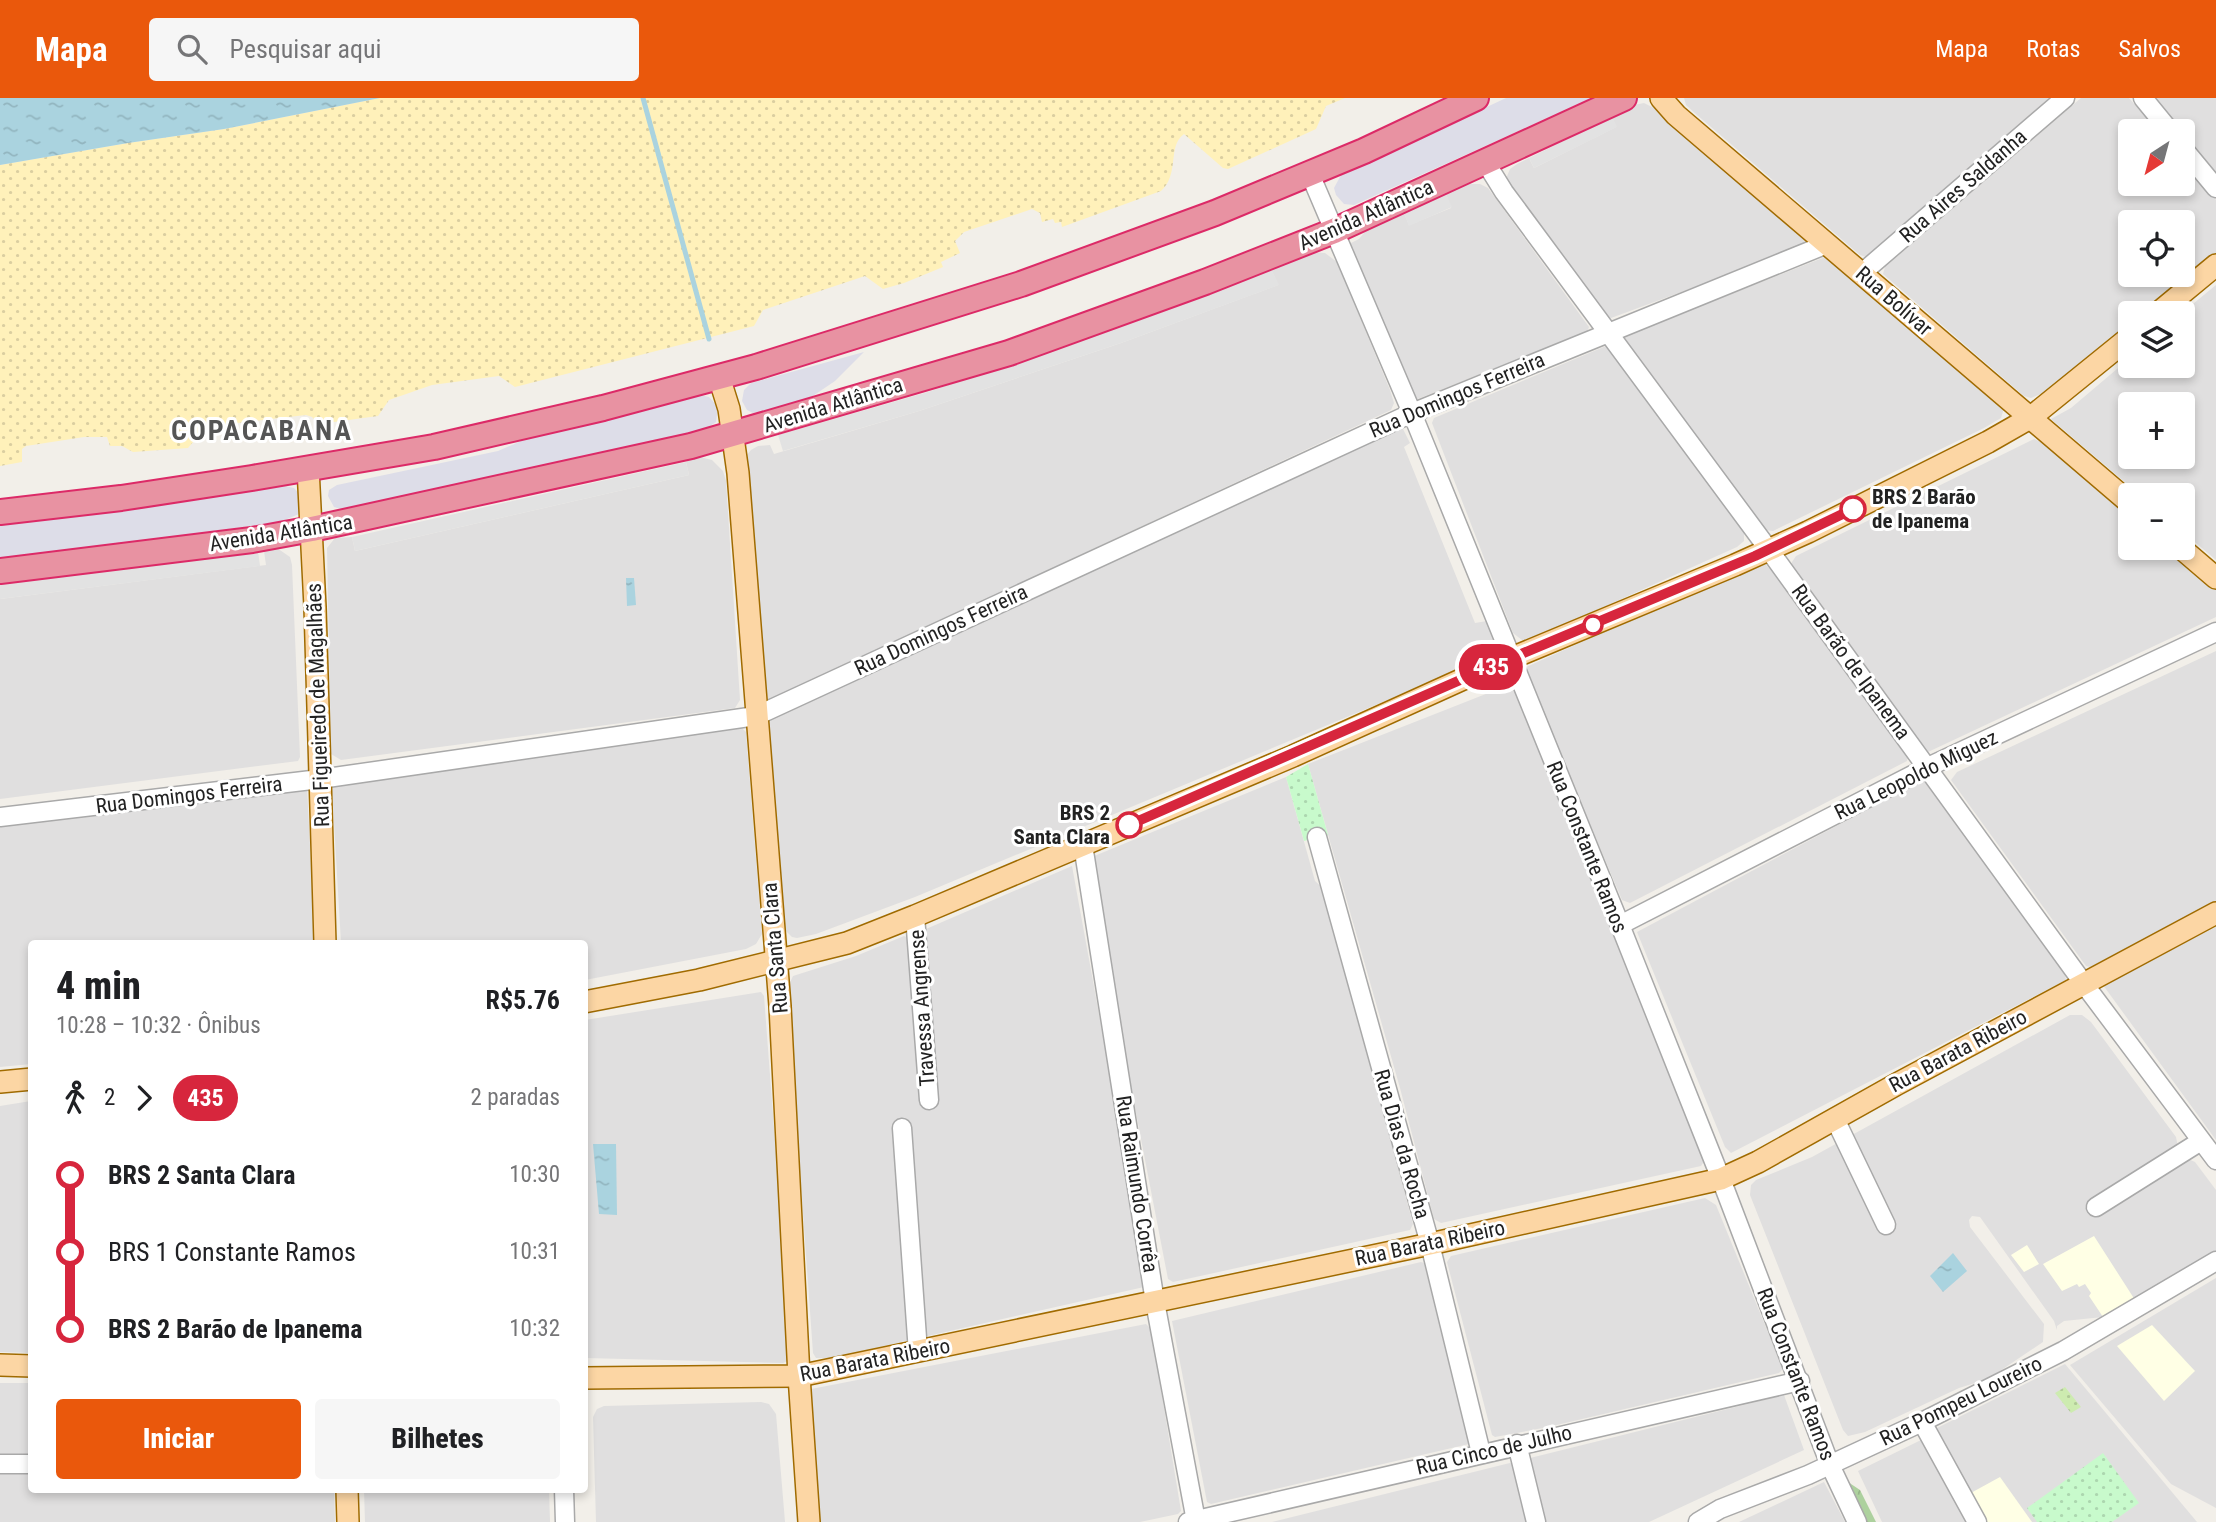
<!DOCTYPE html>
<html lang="pt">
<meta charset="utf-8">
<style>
body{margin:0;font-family:"Roboto Condensed",sans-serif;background:#f6f6f6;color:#202124;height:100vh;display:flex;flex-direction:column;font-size:26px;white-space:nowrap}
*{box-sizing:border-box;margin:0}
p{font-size:23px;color:#757577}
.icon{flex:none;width:38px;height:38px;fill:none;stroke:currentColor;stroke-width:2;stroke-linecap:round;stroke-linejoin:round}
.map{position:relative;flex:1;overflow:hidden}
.sheet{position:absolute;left:28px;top:842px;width:560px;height:553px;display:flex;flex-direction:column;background:#fff;border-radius:7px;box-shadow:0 4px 10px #0003}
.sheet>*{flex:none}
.badge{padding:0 14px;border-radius:23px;font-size:24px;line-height:46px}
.needle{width:46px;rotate:216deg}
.fabs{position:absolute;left:2118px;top:21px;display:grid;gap:14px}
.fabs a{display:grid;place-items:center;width:77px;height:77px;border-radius:7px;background:#fff;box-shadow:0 4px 10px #0003;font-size:35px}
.map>.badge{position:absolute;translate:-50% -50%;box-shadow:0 0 0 4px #fff}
.legs{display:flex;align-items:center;gap:10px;height:77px;padding:0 28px;font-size:23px}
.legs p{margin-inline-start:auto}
.head{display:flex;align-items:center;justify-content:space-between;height:119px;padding:0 28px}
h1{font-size:38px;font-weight:800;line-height:52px}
.primary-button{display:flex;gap:14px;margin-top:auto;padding:14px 28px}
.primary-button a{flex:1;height:80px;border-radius:7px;background:#ea580c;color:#fff;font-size:28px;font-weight:800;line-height:80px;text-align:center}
.primary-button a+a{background:#f6f6f6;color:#202124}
ul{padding:0 28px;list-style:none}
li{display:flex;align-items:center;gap:24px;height:77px;font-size:26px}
li i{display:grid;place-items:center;width:10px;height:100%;margin:0 9px;background:currentColor}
li i::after{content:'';width:18px;height:18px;margin:-9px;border:5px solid;border-radius:50%;background:#fff}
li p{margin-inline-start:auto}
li:first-child i{background:linear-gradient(#0000 50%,currentColor 0)}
li:last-child i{background:linear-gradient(currentColor 50%,#0000 0)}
header{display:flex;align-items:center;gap:42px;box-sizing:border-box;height:98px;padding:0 35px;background:#ea580c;color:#fff}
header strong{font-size:33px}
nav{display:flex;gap:38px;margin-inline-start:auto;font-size:24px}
.search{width:490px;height:63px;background:#f6f6f6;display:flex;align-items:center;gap:18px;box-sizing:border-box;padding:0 24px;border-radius:7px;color:#757577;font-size:26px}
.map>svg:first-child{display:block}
.residential{fill:#e0dfdf;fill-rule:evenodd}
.education{fill:#ffffe5}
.forest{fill:url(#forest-crowns)}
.sand{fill:url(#sand-dots)}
.park{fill:url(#park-dots)}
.garden{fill:url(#garden-dots)}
.parking{fill:#e2e2e2}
.plaza{fill:#dddde8}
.water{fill:url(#water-ripples)}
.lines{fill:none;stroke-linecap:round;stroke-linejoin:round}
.stream{stroke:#aad3df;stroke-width:5}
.minor-casing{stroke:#a9a9a9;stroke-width:21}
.major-casing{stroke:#a06b00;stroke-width:24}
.highway-casing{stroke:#dc2a67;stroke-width:28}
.minor{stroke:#fff;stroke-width:18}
.major{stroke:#fcd6a4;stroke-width:21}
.highway{stroke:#e892a2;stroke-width:24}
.line-1-casing{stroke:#fff;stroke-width:16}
.line-1{stroke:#d7263d;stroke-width:10}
.stop-1-dot{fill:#fff;stroke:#d7263d;stroke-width:3.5}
.labels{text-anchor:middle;stroke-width:6;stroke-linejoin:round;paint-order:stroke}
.street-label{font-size:21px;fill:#222;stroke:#fff}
.stop-label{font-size:21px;font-weight:bold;fill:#222;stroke:#fff;text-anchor:start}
.district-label{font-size:28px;font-weight:bold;letter-spacing:2px;fill:#555;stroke:#fff}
</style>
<header>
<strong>Mapa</strong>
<div class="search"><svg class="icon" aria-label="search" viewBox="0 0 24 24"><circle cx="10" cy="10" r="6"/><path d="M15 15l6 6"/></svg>Pesquisar aqui</div>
<nav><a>Mapa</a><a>Rotas</a><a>Salvos</a></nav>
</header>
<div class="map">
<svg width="2216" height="1424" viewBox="0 0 2216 1424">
<defs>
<pattern id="forest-crowns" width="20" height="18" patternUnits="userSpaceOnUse" patternTransform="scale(1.75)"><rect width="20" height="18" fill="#add19e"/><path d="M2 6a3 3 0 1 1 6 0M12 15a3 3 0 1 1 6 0" fill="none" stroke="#95b388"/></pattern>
<pattern id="sand-dots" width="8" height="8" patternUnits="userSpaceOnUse" patternTransform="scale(1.75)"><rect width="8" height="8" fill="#fff1ba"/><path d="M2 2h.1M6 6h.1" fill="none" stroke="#dacea0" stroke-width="1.8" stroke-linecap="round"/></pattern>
<pattern id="park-dots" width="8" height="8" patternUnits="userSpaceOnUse" patternTransform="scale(1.75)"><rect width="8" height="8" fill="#c8facc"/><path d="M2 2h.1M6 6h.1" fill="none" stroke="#acd6af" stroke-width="1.8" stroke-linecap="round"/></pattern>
<pattern id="garden-dots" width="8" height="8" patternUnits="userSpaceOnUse" patternTransform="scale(1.75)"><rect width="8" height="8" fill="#cdebb0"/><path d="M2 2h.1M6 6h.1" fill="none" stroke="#b0c997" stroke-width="1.8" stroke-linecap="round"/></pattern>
<pattern id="water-ripples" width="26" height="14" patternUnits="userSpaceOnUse" patternTransform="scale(1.75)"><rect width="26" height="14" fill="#aad3df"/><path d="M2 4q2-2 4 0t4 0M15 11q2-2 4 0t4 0" fill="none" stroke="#92b5bf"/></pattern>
</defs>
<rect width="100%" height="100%" fill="#f2efe9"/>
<g class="residential">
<polygon points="1684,0 2049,0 1870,158 1866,159 1860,157 1697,17 1686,7"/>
<path d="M2081 0H2129L2158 33H2130V86H2182V62L2216 102V157L2147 215H2130V230L2053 291 2031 300 2024 298 1883 176 1885 169ZM2130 124H2182V177H2130Z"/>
<polygon points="2154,0 2216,0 2216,74 2182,33"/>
<polygon points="1644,5 1660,13 1801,136 1805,142 1802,148 1787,155 1611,220 1605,218 1505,83 1510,71 1517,66 1529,60 1534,70 1616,29 1612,19 1629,8"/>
<polygon points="1469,86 1480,86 1488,90 1589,229 1587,234 1415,302 1349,146 1359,141 1368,130 1404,115 1409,127 1451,110 1446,96"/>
<polygon points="1311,154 1325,155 1337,164 1390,292 1394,305 1391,312 772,601 767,601 763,596 746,368 747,357 751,352 758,348 770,347 774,356 919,313 1121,245 1278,187 1271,171"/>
<polygon points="1825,159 2004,310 2001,320 1984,330 1773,433 1764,432 1622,243 1624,238"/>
<path d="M2216 187V462L2182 433V397H2140L2051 321 2071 310 2130 260V268H2182V215ZM2130 306H2182V359H2130Z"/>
<polygon points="1606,248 1744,434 1744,443 1737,449 1530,542 1522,542 1513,535 1432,325 1434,320"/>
<polygon points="1398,328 1402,329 1410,345 1404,349 1475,525 1487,523 1496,540 1495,553 1491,559 915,799 816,836 797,840 792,839 782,829 766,630 771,622"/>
<polygon points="2034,341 2041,344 2130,419 2130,450 2167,450 2216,491 2216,519 1928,654 1812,501 1792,471 1792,464 1796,458"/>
<polygon points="696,358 712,362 723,373 726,383 740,602 735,610 341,662 331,656 327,450 335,440 352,439 355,453 689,377 686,364"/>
<polygon points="274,448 290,459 292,467 300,659 298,663 0,701 0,501 266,467 264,453"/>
<polygon points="1762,463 1776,477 1904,652 1908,658 1907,663 1630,805 1622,802 1524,570"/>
<polygon points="2216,553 2216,803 2090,869 2086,868 1951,682 1957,674"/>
<polygon points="1501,590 1516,593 1530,624 1703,1059 1703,1065 1701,1068 1441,1125 1434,1121 1400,990 1308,666"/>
<polygon points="740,628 746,634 762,836 756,846 746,851 585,882 584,845 341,845 332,690 334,684"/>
<polygon points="1286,679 1315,783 1325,792 1413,1126 1410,1132 1173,1184 1168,1181 1087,761"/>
<polygon points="1923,682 1932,688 2064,871 2066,882 1731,1055 1725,1049 1637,834"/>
<polygon points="307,689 315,845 32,845 31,966 0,969 0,727"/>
<polygon points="1072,768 1145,1168 1144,1189 831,1260 816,1260 813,1255 787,891 793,878 856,858 904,838 909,840 926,1010 935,1009 923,840 926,831"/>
<polygon points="2216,829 2216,1042 2103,887"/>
<polygon points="761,894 764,898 791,1254 790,1262 783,1265 585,1260 585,922"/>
<polygon points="2070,917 2082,917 2091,924 2176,1039 2178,1049 2186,1060 2195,1064 2216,1092 2216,1161 2137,1199 2103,1219 2064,1223 2057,1228 2057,1232 2054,1223 1980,1119 1972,1118 1969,1122 1970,1129 2044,1226 2043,1244 1988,1281 1959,1290 1865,1334 1848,1338 1843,1332 1750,1097 1751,1087 1756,1082 1812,1059"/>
<polygon points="31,1003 31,1255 0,1254 0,1008"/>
<polygon points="1705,1100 1716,1107 1783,1271 1779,1275 1548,1329 1495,1339 1492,1337 1447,1164 1451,1158"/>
<polygon points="1421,1164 1424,1165 1470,1342 1469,1346 1211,1406 1207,1404 1172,1223"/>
<polygon points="2216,1180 2216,1410 2171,1386 2070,1267"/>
<polygon points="1146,1226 1151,1231 1181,1413 1178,1416 1140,1424 818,1424 806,1292"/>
<polygon points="2065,1266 2197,1424 1986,1424 1933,1332"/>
<polygon points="0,1285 31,1285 31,1359 0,1358"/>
<polygon points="1784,1297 1804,1352 1649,1424 1272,1424"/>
<polygon points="761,1304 769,1306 776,1316 785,1424 596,1424 593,1319 597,1311 604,1308"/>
<polygon points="1921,1342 1947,1390 1966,1424 1882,1424 1858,1373"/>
<polygon points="0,1375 31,1375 32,1391 334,1391 335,1424 0,1424"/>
<polygon points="1824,1384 1845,1424 1739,1424"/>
<polygon points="364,1391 549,1391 550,1424 365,1424"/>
</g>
<g class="education">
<polygon points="2094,1138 2135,1202 2103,1219 2089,1198 2091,1195 2085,1186 2079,1189 2077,1186 2062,1193 2043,1166"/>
<polygon points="2027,1147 2039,1166 2024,1174 2011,1157"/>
<polygon points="2152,1227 2195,1273 2164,1303 2117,1248"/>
<polygon points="2000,1379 2032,1424 1986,1424 1969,1396"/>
</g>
<polygon class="forest" points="1848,1384 1860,1392 1876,1424 1848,1424 1845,1397"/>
<path class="sand" d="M380 0H1345L1326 8 1316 31 1228 71 1223 70 1184 36C1167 48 1180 76 1161 93L1062 129 1061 124 1055 125 1053 121 1042 124 1040 115 1032 111 964 134 955 143 960 155 941 164 943 169 904 185 883 191 865 178 763 212 754 228 515 289 499 278 432 287 389 302 378 318 319 326 312 319 306 317 238 325 203 332 188 350 133 354 122 348H110L107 339H84L26 348 22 351V364L0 368V67L128 45 224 31Z"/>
<g class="park">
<polygon points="1308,666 1328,737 1304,743 1286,679"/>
<polygon points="2103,1355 2139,1405 2112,1424 2037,1424 2027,1410"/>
</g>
<polygon class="garden" points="2065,1289 2081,1309 2071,1315 2055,1295"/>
<g class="parking">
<polygon points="1612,19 1617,29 1534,70 1529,60"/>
<polygon points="1446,96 1452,109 1409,128 1404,115"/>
<polygon points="1271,171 1279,187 1121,245 919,313 783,353 778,337 928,294 1115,230"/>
<polygon points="686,364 689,377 355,453 352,439"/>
<polygon points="258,453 260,468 0,501 0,486"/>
</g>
<g class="plaza">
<polygon points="1506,0 1592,0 1354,107 1344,106 1336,97 1334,90 1341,77"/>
<polygon points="864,254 835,283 804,304 753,315 747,312 742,303 744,292 751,285"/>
<polygon points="700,297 709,299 718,309 716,324 706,331 530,373 344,412 334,409 328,398 329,392 337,387 498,353 528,340"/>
<polygon points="285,388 294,390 301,398 302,406 299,416 280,424 0,462 0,427"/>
</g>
<g class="water">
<polygon points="0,0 380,0 224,31 128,45 0,67"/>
<polygon points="626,480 634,480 636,507 627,508"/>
<polygon points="593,1046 616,1046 617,1117 599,1116"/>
<polygon points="1953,1155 1967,1173 1943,1194 1930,1178"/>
</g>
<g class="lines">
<polyline class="stream" points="643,0 709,241"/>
<defs>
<g id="minor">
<polyline points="2143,0 2170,33"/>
<polyline points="2182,49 2216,90"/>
<polyline points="1486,65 1504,94 1769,452 2084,886 2216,1062"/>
<polyline points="1310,76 1412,315 1620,827 1721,1081 1830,1367 1857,1424"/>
<polyline points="1862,175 2065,0"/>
<polyline points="0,719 320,681 756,618 1412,315 1827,146"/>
<polyline points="1317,739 1430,1146 1481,1355"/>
<polyline points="1083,747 1155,1204 1196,1423"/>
<polyline points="915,818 929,1002"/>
<polyline points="1620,827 1928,669 2216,534"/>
<polyline points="1835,1021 1886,1127"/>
<polyline points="902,1030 918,1254"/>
<polyline points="2096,1109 2201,1043"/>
<polyline points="1922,1324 1977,1424"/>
<polyline points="1517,1346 1536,1424"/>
<polyline points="0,1366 32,1366"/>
<polyline points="564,1391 565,1424"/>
<polyline points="1188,1424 1800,1283"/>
<polyline points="1698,1424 1720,1411 1808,1377 1922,1324 2063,1253 2216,1163"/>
</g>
<g id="major">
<polyline points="1661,0 1676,17 2130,405"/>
<polyline points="2158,215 2216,167"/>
<polyline points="719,279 729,311 738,375 780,908 799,1278 809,1424"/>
<polyline points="308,370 315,509 325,845"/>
<polyline points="2181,450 2216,480"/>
<polyline points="584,904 699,882 847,845 915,818 1293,658 1483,572 1735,467 1808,434 1988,344 2030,320 2130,239"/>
<polyline points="0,984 32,981"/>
<polyline points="0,1267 32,1268"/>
<polyline points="584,1280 799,1278 1430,1146 1721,1081 1758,1064 1897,986 2216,815"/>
<polyline points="347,1391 348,1424"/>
</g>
<g id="highway">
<polyline points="0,414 121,400 252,380 434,349 603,310 756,269 1021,186 1215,115 1364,53 1476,0"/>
<polyline points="0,473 252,442 312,431 691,348 1009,255 1205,184 1334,133 1624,0"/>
</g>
</defs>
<use href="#minor" class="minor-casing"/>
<use href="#major" class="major-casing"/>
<use href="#highway" class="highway-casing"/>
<use href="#minor" class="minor"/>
<use href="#major" class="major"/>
<use href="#highway" class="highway"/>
</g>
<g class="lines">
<defs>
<polyline id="line-1" points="1129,727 1483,572 1755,458 1853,411"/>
</defs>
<use href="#line-1" class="line-1-casing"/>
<use href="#line-1" class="line-1"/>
</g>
<g class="stop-1-dot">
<circle cx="1853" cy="411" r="12"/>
<circle cx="1593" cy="527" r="9"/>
<circle cx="1129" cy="727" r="12"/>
</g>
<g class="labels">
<g class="street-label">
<text transform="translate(1963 88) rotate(-41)" y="7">Rua Aires Saldanha</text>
<text transform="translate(1366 117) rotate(-24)" y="7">Avenida Atlântica</text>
<text transform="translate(1894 203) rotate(41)" y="7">Rua Bolívar</text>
<text transform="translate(1457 297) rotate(-23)" y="7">Rua Domingos Ferreira</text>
<text transform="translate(833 307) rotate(-17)" y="7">Avenida Atlântica</text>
<text transform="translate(281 435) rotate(-9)" y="7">Avenida Atlântica</text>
<text transform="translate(941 532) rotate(-25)" y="7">Rua Domingos Ferreira</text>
<text transform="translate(1851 564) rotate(54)" y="7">Rua Barão de Ipanema</text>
<text transform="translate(318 607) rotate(-92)" y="7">Rua Figueiredo de Magalhães</text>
<text transform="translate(1916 677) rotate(-26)" y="7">Rua Leopoldo Miguez</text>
<text transform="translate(189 697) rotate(-7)" y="7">Rua Domingos Ferreira</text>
<text transform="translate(1587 749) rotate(68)" y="7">Rua Constante Ramos</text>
<text transform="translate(775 850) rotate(-95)" y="7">Rua Santa Clara</text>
<text transform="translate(922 910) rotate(-94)" y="7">Travessa Angrense</text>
<text transform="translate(1958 953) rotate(-28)" y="7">Rua Barata Ribeiro</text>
<text transform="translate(1402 1046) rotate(74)" y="7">Rua Dias da Rocha</text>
<text transform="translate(1137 1086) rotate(81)" y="7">Rua Raimundo Corrêa</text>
<text transform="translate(1430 1145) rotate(-12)" y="7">Rua Barata Ribeiro</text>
<text transform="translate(875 1262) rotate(-11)" y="7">Rua Barata Ribeiro</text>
<text transform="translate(1796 1276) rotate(69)" y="7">Rua Constante Ramos</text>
<text transform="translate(1961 1303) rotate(-26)" y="7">Rua Pompeu Loureiro</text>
<text transform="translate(1494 1352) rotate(-13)" y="7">Rua Cinco de Julho</text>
</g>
<g class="stop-label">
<text x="1872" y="406">BRS 2 Barão<tspan x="1872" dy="24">de Ipanema</tspan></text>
<text x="1110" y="722" text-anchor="end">BRS 2<tspan x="1110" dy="24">Santa Clara</tspan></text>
</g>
<g class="district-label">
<text x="262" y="342">COPACABANA</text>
</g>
</g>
</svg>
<div class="fabs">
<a><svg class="needle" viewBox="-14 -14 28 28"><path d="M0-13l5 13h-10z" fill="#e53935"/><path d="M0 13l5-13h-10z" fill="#757577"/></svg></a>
<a><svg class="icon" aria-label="locate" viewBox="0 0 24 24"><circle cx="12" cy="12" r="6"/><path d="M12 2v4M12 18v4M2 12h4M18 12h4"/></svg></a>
<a><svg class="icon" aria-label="layers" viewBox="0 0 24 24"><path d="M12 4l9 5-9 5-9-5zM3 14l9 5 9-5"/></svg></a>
<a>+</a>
<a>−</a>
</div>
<b class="badge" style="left:1491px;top:569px;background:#d7263d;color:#fff">435</b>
<section class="sheet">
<div class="head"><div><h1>4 min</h1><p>10:28 – 10:32 · Ônibus</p></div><b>R$5.76</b></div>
<div class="legs"><svg class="icon" aria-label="walk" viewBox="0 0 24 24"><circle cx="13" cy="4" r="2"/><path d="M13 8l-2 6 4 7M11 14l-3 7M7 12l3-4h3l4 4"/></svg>2<svg class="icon" aria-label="forward" viewBox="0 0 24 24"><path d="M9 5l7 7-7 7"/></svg><b class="badge" style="background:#d7263d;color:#fff">435</b><p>2 paradas</p></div>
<ul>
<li><i style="color:#d7263d"></i><b>BRS 2 Santa Clara</b><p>10:30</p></li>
<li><i style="color:#d7263d"></i><span>BRS 1 Constante Ramos</span><p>10:31</p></li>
<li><i style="color:#d7263d"></i><b>BRS 2 Barão de Ipanema</b><p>10:32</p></li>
</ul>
<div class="primary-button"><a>Iniciar</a><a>Bilhetes</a></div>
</section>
</div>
